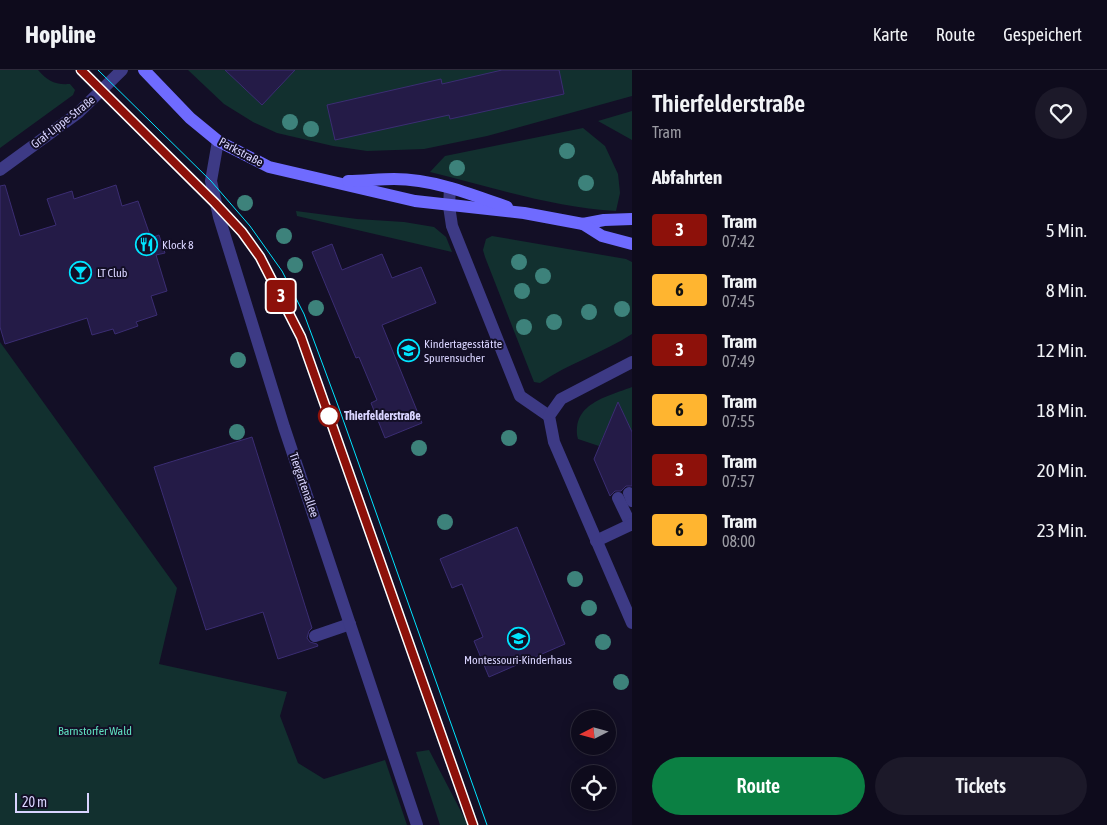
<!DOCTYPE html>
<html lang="de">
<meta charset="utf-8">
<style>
body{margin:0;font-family:"Asap Condensed",sans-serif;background:#1c1929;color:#f1f3f6;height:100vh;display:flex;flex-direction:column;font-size:19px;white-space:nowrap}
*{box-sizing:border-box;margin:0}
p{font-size:16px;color:#9b9ba3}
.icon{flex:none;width:28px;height:28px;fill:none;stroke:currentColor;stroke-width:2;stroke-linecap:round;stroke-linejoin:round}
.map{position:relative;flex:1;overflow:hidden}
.panel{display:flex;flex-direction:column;background:#0e0b1c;width:475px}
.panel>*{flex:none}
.badge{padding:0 10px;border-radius:4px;font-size:18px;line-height:32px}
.needle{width:32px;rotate:264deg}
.controls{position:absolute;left:571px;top:640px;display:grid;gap:10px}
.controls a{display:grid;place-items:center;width:45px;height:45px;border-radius:50%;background:#0e0b1c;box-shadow:0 2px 12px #0003,0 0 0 1px #2e2b3b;font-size:25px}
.scale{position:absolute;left:15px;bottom:12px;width:74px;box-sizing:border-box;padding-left:5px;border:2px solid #d9d4ff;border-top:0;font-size:14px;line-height:18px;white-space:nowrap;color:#d9d4ff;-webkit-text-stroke:4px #130f26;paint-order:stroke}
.map>.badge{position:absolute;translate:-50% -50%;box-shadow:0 0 0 2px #fff}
h2{padding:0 20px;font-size:19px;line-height:45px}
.round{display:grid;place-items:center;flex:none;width:52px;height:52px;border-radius:26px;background:#1c1929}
.summary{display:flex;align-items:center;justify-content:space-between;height:85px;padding:0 20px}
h1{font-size:24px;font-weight:600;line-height:38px}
.primary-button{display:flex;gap:10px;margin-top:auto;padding:10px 20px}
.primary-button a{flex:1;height:58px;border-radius:30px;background:#0b8043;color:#fff;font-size:20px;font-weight:600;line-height:58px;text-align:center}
.primary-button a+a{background:#1c1929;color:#f1f3f6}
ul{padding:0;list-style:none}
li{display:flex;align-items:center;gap:15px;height:60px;padding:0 20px}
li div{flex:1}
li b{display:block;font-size:19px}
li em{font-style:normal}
li .badge{min-width:55px;font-weight:700;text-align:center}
header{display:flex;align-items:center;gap:30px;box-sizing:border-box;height:70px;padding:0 25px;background:#0e0b1c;border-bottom:1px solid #2e2b3b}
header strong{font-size:24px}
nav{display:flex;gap:28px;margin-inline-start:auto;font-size:18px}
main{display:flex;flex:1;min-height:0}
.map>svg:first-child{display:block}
.green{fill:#12302f}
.building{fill:#241b47;stroke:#3b2d73}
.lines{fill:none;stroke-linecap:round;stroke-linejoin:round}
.service{stroke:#3d3a85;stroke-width:12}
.minor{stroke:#3d3a85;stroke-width:12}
.secondary{stroke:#6f6bff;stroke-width:12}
.tram{stroke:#00e5ff;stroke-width:1}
.tree{fill:#3d827b}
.line-casing{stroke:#fff;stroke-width:11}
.line{stroke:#8d110a;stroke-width:8}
.stop-dot{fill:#fff;stroke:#8d110a;stroke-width:2.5}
.labels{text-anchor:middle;stroke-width:4;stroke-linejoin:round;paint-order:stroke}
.street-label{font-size:12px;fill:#d9d4ff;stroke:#130f26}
.poi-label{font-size:12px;fill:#d9d4ff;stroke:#130f26;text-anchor:start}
.stop-label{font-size:12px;font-weight:bold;fill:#d9d4ff;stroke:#130f26;text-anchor:start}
.park-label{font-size:12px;fill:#5fe0c0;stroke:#130f26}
</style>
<header>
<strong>Hopline</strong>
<nav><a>Karte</a><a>Route</a><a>Gespeichert</a></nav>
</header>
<main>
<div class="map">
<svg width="632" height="755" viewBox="0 0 632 755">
<rect width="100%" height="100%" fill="#130f26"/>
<g class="green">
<path d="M0 0H38C48 11 54 15 70 14L75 20 73 25 0 78Z"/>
<polygon points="188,0 632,0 632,26 487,66 424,79 367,81 333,76 277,63 253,52 224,34"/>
<polygon points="632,41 632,70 598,51"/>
<path d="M583 58 605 76 618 104 620 123 616 141C553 137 491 117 430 102L445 86Z"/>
<polygon points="296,141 357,149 404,152 434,157 446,167 452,182 297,146"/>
<path d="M492 166 626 189 632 192V264C603 283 569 293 540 313L534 312 485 187 483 180 486 169Z"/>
<polygon points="0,272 177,518 159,594 287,622 280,646 298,693 324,709 385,690 407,755 0,755"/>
<path d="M632 317V362L618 333 599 376 578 369C571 334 606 327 632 317Z"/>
<polygon points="429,680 468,755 440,755 416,682"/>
</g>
<g class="building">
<polygon points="225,0 295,0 262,35"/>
<polygon points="502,0 559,0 564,24 450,49 449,45 335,70 327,35 441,9 442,14"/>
<polygon points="5,115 20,166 56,155 47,129 72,121 74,129 116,115 122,136 138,131 151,168 159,165 165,183 156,185 167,221 151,226 157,245 136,252 138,256 115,264 113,259 92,265 87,248 5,274 0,257 0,116"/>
<polygon points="332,174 342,200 382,184 392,208 421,197 436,233 382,255 422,353 385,368 371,333 377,330 359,287 356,288 312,182"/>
<polygon points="618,332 632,362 632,416 626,416 621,421 615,421 610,426 594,389"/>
<polygon points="252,367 312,558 309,561 307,568 310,572 317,574 318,576 278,589 263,542 206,560 154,397"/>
<polygon points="517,457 565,574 489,607 474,571 483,567 462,514 452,518 440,489"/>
</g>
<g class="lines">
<g class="service">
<polyline points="629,423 632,431"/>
<polyline points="618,428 631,455"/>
<polyline points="596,471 632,454"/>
<polyline points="315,566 350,554"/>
</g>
<g class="minor">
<polyline points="218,71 211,111 219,147 284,357 417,755"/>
<polyline points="0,100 78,43 122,0"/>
<polyline points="450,118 449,136 452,156 520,326 549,346"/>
<polyline points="632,292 561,329 549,346 554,372 632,553"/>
</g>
<g class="secondary">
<polyline points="144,0 190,48 218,71 269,97 415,131 524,143 583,154 604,150 632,149"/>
<path d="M348 111C363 111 379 109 394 109 433 109 471 124 507 137"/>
<polyline points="583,154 602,166 632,174"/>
</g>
<g class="tram">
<polyline points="81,0 215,133 242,162 259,187 301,267 473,755"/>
<polyline points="98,0 211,111 250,156 282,201 304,244 340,341 487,755"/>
</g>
</g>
<g class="tree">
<circle cx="290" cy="52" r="8"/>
<circle cx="311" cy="59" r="8"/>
<circle cx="567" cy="81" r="8"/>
<circle cx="457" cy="98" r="8"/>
<circle cx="586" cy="113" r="8"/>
<circle cx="245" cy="133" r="8"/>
<circle cx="284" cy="166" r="8"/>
<circle cx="519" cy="192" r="8"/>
<circle cx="295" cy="195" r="8"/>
<circle cx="543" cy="206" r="8"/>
<circle cx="522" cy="221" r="8"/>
<circle cx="316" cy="238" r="8"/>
<circle cx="622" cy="239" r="8"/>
<circle cx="589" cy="242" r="8"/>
<circle cx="554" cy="252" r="8"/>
<circle cx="524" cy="257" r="8"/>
<circle cx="238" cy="290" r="8"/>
<circle cx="237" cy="362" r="8"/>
<circle cx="509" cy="368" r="8"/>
<circle cx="419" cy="378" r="8"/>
<circle cx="445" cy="452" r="8"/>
<circle cx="575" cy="509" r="8"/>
<circle cx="589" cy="538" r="8"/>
<circle cx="603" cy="572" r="8"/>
<circle cx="621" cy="612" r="8"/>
</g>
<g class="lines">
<defs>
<polyline id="line" points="81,0 215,133 242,162 260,187 301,267 473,755"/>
</defs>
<use href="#line" class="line-casing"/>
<use href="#line" class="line"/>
</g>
<defs>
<symbol id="restaurant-ring" viewBox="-11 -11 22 22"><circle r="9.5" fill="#130f26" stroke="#00e5ff" stroke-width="1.5"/><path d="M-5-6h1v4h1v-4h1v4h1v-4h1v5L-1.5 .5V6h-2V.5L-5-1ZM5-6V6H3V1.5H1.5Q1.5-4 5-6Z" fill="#00e5ff"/></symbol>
<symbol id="bar-ring" viewBox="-11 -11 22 22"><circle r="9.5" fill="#130f26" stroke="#00e5ff" stroke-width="1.5"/><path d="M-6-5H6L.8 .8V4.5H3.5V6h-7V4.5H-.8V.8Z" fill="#00e5ff"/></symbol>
<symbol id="school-ring" viewBox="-11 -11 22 22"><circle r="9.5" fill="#130f26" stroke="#00e5ff" stroke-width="1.5"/><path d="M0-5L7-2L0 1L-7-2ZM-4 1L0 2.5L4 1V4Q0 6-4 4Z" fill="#00e5ff"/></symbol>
</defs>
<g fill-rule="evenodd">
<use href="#restaurant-ring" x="134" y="162" width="25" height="25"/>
<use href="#bar-ring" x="68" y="190" width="25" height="25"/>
<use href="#school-ring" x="396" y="268" width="25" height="25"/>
<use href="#school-ring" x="506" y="556" width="25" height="25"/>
</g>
<circle class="stop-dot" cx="329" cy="346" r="10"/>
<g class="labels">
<g class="street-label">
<text transform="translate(63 52) rotate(-38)" y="4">Graf-Lippe-Straße</text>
<text transform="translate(241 82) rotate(28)" y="4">Parkstraße</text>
<text transform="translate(304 415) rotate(71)" y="4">Tiergartenallee</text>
</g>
<g class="poi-label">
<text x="162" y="179">Klock 8</text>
<text x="97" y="207">LT Club</text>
<text x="424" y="278">Kindertagesstätte<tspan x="424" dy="14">Spurensucher</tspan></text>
<text x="518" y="594" text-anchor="middle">Montessouri-Kinderhaus</text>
</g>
<g class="stop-label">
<text x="344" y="350">Thierfelderstraße</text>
</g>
<g class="park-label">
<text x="95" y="665">Barnstorfer Wald</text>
</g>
</g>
</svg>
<div class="controls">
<a><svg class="needle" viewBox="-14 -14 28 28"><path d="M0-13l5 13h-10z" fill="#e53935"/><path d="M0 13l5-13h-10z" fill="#9b9ba3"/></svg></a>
<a><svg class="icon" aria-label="locate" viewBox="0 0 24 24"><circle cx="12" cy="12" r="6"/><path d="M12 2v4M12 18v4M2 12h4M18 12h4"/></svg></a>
</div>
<div class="scale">20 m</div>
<b class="badge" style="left:281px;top:226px;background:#8d110a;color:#fff">3</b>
</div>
<section class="panel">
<div class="summary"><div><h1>Thierfelderstraße</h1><p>Tram</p></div><a class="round"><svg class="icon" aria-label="heart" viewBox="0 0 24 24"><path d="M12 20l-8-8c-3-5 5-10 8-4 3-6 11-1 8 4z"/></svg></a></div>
<h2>Abfahrten</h2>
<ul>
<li><span class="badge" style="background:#8d110a;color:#fff">3</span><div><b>Tram</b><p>07:42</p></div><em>5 Min.</em></li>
<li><span class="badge" style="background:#ffb530;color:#111">6</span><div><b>Tram</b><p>07:45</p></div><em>8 Min.</em></li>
<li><span class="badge" style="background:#8d110a;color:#fff">3</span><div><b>Tram</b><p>07:49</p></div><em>12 Min.</em></li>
<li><span class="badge" style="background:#ffb530;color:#111">6</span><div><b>Tram</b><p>07:55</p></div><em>18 Min.</em></li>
<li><span class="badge" style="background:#8d110a;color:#fff">3</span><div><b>Tram</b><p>07:57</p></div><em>20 Min.</em></li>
<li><span class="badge" style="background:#ffb530;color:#111">6</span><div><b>Tram</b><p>08:00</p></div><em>23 Min.</em></li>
</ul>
<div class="primary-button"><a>Route</a><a>Tickets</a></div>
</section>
</main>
